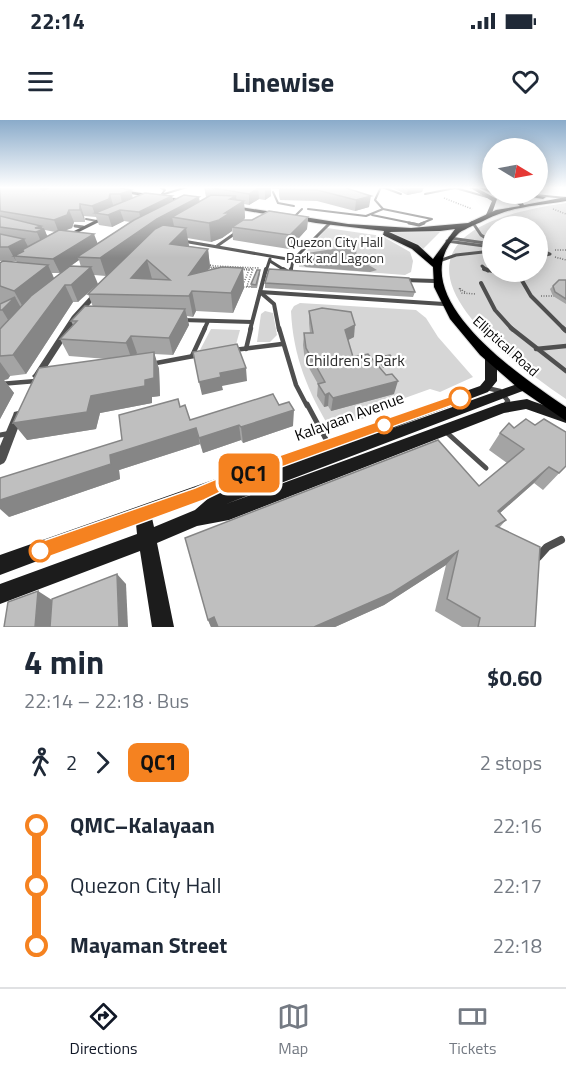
<!DOCTYPE html>
<meta charset="utf-8">
<style>
body{margin:0;font-family:"Titillium Web",sans-serif;background:#f6f6f7;color:#1f2937;height:100vh;display:flex;flex-direction:column;font-size:22px;white-space:nowrap}
*{box-sizing:border-box;margin:0}
p{font-size:20px;color:#747a83}
.icon{flex:none;width:33px;height:33px;fill:none;stroke:currentColor;stroke-width:2;stroke-linecap:round;stroke-linejoin:round}
.map{position:relative;height:507px;overflow:hidden}
.sheet{display:flex;flex-direction:column;background:#fff;flex:1}
.sheet>*{flex:none}
.badge{padding:0 12px;border-radius:9px;font-size:21px;line-height:39px}
.needle{width:39px;rotate:100deg}
.tools{position:absolute;left:482px;top:18px;display:grid;gap:12px}
.tools a{display:grid;place-items:center;width:66px;height:66px;border-radius:50%;background:#fff;box-shadow:0 3px 15px #0003;font-size:30px}
.map>.badge{position:absolute;translate:-50% -50%;box-shadow:0 0 0 3px #fff}
.legs{display:flex;align-items:center;gap:9px;height:66px;padding:0 24px;font-size:20px}
.legs p{margin-inline-start:auto}
.summary{display:flex;align-items:center;justify-content:space-between;height:102px;padding:0 24px}
h1{font-size:33px;font-weight:700;line-height:45px}
ul{padding:0 24px;list-style:none}
li{display:flex;align-items:center;gap:21px;height:60px;font-size:22px}
li i{display:grid;place-items:center;width:9px;height:100%;margin:0 8px;background:currentColor}
li i::after{content:'';width:15px;height:15px;margin:-8px;border:4px solid;border-radius:50%;background:#fff}
li p{margin-inline-start:auto}
li:first-child i{background:linear-gradient(#0000 50%,currentColor 0)}
li:last-child i{background:linear-gradient(currentColor 50%,#0000 0)}
.status{display:flex;justify-content:space-between;align-items:center;height:42px;padding:0 30px;background:#fff;direction:ltr}
.status svg{height:16px;fill:currentColor}
header{display:flex;justify-content:space-between;align-items:center;height:78px;padding:0 24px;background:#fff;font-size:27px;font-weight:700}
.dock{display:flex;justify-content:space-around;align-items:center;height:84px;border-top:2px solid #e0e1e3;background:#fff;font-size:16px;color:#747a83}
.dock a{display:grid;justify-items:center;gap:3px}
.dock .selected{color:#111827}
.map>svg:first-child{display:block}
.green{fill:#d6d6d6;fill-rule:evenodd}
.water{fill:#9d9d9d}
.lines{fill:none;stroke-linecap:round;stroke-linejoin:round}
.primary-casing{stroke:#dbdbdb;stroke-width:2}
.path{stroke:#717171;stroke-width:1.5;stroke-dasharray:1 1.5;stroke-linecap:butt}
.lane-far5{stroke:#4f4f4f;stroke-width:2}
.lane-far4{stroke:#4f4f4f;stroke-width:3}
.lane-far3{stroke:#4f4f4f;stroke-width:4}
.lane-far2{stroke:#4f4f4f;stroke-width:4.5}
.lane-far1{stroke:#4f4f4f;stroke-width:5}
.lane{stroke:#4f4f4f;stroke-width:8}
.street{fill:#4f4f4f;fill-rule:evenodd}
.secondary{fill:#1c1c1c;fill-rule:evenodd}
.primary{fill:#000;fill-rule:evenodd}
.wall{fill:#a4a4a4;fill-rule:evenodd}
.shaded-wall{fill:#868686}
.building{fill:#bfbfbf;stroke:#868686;stroke-width:1.5;fill-rule:evenodd}
.line-1{fill:#f58220;stroke:#fff;stroke-width:1.5}
.stop-1-dot{fill:#fff;stroke:#f58220;stroke-width:3}
.labels{text-anchor:middle;stroke-width:4.5;stroke-linejoin:round;paint-order:stroke}
.far-park-label{font-size:14px;fill:#2d2d2d;stroke:#fff}
.far-street-label{font-size:14px;fill:#000;stroke:#fff}
.park-label{font-size:16px;fill:#2d2d2d;stroke:#fff}
.street-label{font-size:16px;fill:#000;stroke:#fff}
</style>
<div class="status"><b>22:14</b><svg viewBox="0 0 49 12"><path d="M0 12V9h3v3zM5 12V6h3v6zM10 12V3h3v9zM15 12V0h3v12zM26 1h20v11H26zM47 4h2v5h-2z"/></svg></div>
<header><svg class="icon" aria-label="menu" viewBox="0 0 24 24"><path d="M4 6h16M4 12h16M4 18h16"/></svg>Linewise<svg class="icon" aria-label="heart" viewBox="0 0 24 24"><path d="M12 20l-8-8c-3-5 5-10 8-4 3-6 11-1 8 4z"/></svg></header>
<div class="map">
<svg width="566" height="507" viewBox="0 0 566 507">
<rect width="100%" height="100%" fill="#fff"/>
<g class="green">
<path d="M566 83V279C460 207 367 111 566 83ZM492 106H537V152H492Z"/>
<polygon points="327,108 382,116 410,132 413,141 411,152 405,155 299,147 301,137"/>
<polygon points="384,110 441,111 423,129"/>
<path d="M300 183 416 190 426 198 438 217 473 257 440 272 430 269 377 288 373 295 331 310C308 272 293 236 291 191L294 186Z"/>
<polygon points="265,191 273,193 277,215 270,222 257,222 261,194"/>
<polygon points="211,209 240,210 235,228 202,232 200,230"/>
</g>
<polygon class="water" points="346,127 356,129 357,138 377,150 370,152 306,147 301,144 307,133"/>
<g class="lines">
<defs>
<g id="primary">
<polygon points="87,67 104,67 197,82 194,84"/>
<polygon points="479,67 492,69 492,73 479,68"/>
<path d="M496 74C506 73 519 76 524 85L566 77V81C544 85 519 86 499 94 490 97 482 102 474 105 469 108 462 110 458 114 397 174 523 258 566 287V301L518 268 480 235 450 199 434 167 433 147 412 129 383 115 384 111 316 103 225 87 228 85 348 104 411 108 468 103 496 90 520 86 513 80ZM455 109 433 139 418 125 389 112 440 111Z"/>
<polygon points="513,74 527,74 546,77 543,79"/>
</g>
</defs>
<use href="#primary" class="primary-casing"/>
<g class="path">
<polyline points="444,78 472,89"/>
<polyline points="553,89 566,94"/>
<polyline points="555,130 566,130"/>
<polyline points="555,137 566,140"/>
<polygon points="210,145 215,146 258,148 251,167 242,167 249,150 209,148"/>
<polyline points="208,147 222,148"/>
<polyline points="241,149 253,149 247,166 253,167"/>
<polyline points="465,172 459,168 462,173 476,174"/>
<polyline points="541,176 554,176"/>
</g>
<g class="lane-far5">
<polyline points="382,67 401,74"/>
<polyline points="452,67 487,77"/>
<polyline points="273,72 278,83 294,86"/>
<polyline points="162,74 165,70 161,68 163,67"/>
<polyline points="425,74 455,68"/>
<polyline points="525,74 566,78"/>
<polyline points="161,75 187,67"/>
<polyline points="308,89 366,96 383,89 375,80 381,67"/>
<polyline points="383,89 432,99 420,104"/>
<polyline points="372,95 416,104"/>
<polyline points="86,99 97,101"/>
<polyline points="292,99 302,89"/>
<polyline points="472,102 474,104"/>
</g>
<g class="lane-far4">
<polyline points="409,103 419,105 424,103"/>
<polyline points="473,103 481,115 492,122"/>
<polyline points="75,106 83,107"/>
<polyline points="450,118 492,124"/>
<polyline points="183,121 293,140"/>
<polyline points="447,121 492,127"/>
<polyline points="217,126 237,112"/>
<polyline points="537,128 550,134 537,137"/>
<polyline points="270,141 286,151"/>
<polyline points="439,141 456,135 492,131"/>
<polyline points="482,146 488,151"/>
<polyline points="266,151 270,139"/>
<polyline points="291,151 293,140 329,104"/>
</g>
<g class="lane-far3">
<polyline points="283,149 288,152"/>
<polyline points="484,149 519,157"/>
<polyline points="517,152 531,176 565,210"/>
<polyline points="290,153 291,149"/>
<polyline points="404,160 435,161"/>
<polyline points="481,163 495,190 513,210"/>
<polyline points="260,172 444,184"/>
<polyline points="260,172 274,184 279,210"/>
<polyline points="182,200 252,202"/>
<polyline points="204,210 208,201"/>
<polyline points="250,210 266,149"/>
</g>
<g class="lane-far2">
<polyline points="279,208 296,265 307,286"/>
<polyline points="511,208 566,251"/>
<polyline points="563,208 566,211"/>
<polyline points="246,229 251,208"/>
<polyline points="536,229 566,226"/>
<polyline points="234,230 282,224"/>
<polyline points="192,236 205,208"/>
<polyline points="151,244 199,235"/>
<polyline points="0,264 36,261"/>
<polyline points="487,268 500,271 508,281 505,286"/>
</g>
<g class="lane-far1">
<polyline points="307,284 329,325"/>
<polyline points="504,287 506,284"/>
<polyline points="445,311 486,348"/>
<polyline points="0,315 11,313"/>
</g>
<polyline class="lane" points="538,437 547,427 561,420"/>
<g class="street">
<polygon points="97,170 100,172 78,199 40,258 34,258 32,256 34,254 72,196 95,171"/>
<polygon points="18,291 22,292 23,295 6,340 4,343 0,345 0,326 13,295 14,292"/>
</g>
<g class="secondary">
<polygon points="469,67 475,67 497,79 491,96 486,95 492,81"/>
<polygon points="110,93 115,94 65,119 60,118"/>
<path d="M491 235 497 239V261L488 272 388 310 520 263H528L530 266 528 269 226 384 502 283 527 279 532 281 566 293V303L526 289 504 293 229 400 197 406 157 423 174 507H152L140 431 0 484V464L137 414 136 404 0 455V435L480 266 485 260V239ZM211 376 195 390 154 407 152 398Z"/>
</g>
<use href="#primary" class="primary"/>
</g>
<g class="wall">
<path d="M0 67 131 70 133 78 172 76 173 80 200 82 207 78 206 77 204 67H343L369 87 355 91 317 81 280 80 279 76V69H275L271 68V76L265 80 259 79 249 85 244 84 245 98 244 100H252L308 97 307 109 289 129 233 120 232 107V111L222 118 211 122 187 118 189 126H188L208 129 210 147 208 150 243 148 244 168 233 193 196 191 193 197 187 196 189 205 173 235 154 234 159 249 160 276 152 277V283L100 293 96 309 27 320 107 239 69 236 60 219 73 205 71 201 93 187 88 174 110 153 106 156 94 155 78 182H73L26 254 10 256 8 259 4 260 14 273 0 299V184L2 183 0 184V143L17 142 16 141H0ZM84 96 96 97 99 105 112 107 124 101 130 102 98 124 65 110 72 108 74 102H85ZM45 110 55 112 47 116ZM79 140 81 147 71 146ZM67 149 54 158 52 153H60Z"/>
<polygon points="391,67 424,67 422,72 407,75"/>
<polygon points="260,150 260,154 257,168 251,168 251,164"/>
<polygon points="566,160 566,184 553,176 550,169 553,166"/>
<polygon points="265,163 415,172 413,177 265,168"/>
<polygon points="309,191 354,217 348,220 353,237 394,274 331,291 328,286 324,287 317,276 318,264 305,241 303,225 304,213 310,213 309,203"/>
<polygon points="379,237 394,247 383,248 378,241"/>
<polygon points="279,285 293,306 243,323 241,320 203,333 200,324 119,350 120,359 9,397 122,320 180,287 190,300"/>
<polygon points="500,313 566,346 543,370 534,363 500,393 506,400 499,408 535,507 462,507 435,491 446,445 384,485 335,507 211,507 208,500 479,366 507,343 489,330"/>
</g>
<g class="shaded-wall">
<polygon points="40,67 63,67 45,75 40,69"/>
<polygon points="267,67 271,67 271,76 265,80 265,69"/>
<polygon points="415,67 424,67 422,72 407,75 408,69"/>
<polygon points="258,68 259,79 249,85 249,74"/>
<polygon points="131,70 133,81 123,86 120,74"/>
<polygon points="110,74 113,85 112,90 95,93 96,97 92,86"/>
<polygon points="172,76 174,87 142,104 139,92"/>
<polygon points="236,76 237,86 244,81 245,98 232,108 232,111 222,118 211,122 209,103 230,79"/>
<polygon points="371,76 369,87 355,91 356,80"/>
<polygon points="199,77 201,90 172,97 174,106 160,114 106,156 100,138 157,99"/>
<polygon points="80,84 84,96 85,102 80,90"/>
<polygon points="69,90 74,102 72,108 59,113 54,100"/>
<polygon points="120,90 124,101 112,107 108,95"/>
<polygon points="308,97 307,109 289,129 290,115"/>
<polygon points="41,106 43,109 44,109 50,122 43,126 35,108"/>
<polygon points="186,108 189,126 174,142 170,124"/>
<polygon points="94,114 99,127 77,137 79,140 60,153 53,139"/>
<polygon points="24,119 31,132 20,131 23,137 14,136 16,141 8,127"/>
<polygon points="208,129 210,147 195,171 189,155"/>
<polygon points="147,140 152,159 131,158"/>
<polygon points="48,145 55,161 24,189 14,171"/>
<polygon points="91,147 98,164 78,182 71,165"/>
<polygon points="243,148 244,168 233,193 231,173"/>
<polygon points="65,165 73,182 26,254 13,235"/>
<polygon points="192,171 196,191 193,197 189,176"/>
<polygon points="15,177 25,195 13,208 2,190"/>
<polygon points="185,189 189,205 173,235 169,218"/>
<polygon points="355,205 354,217 344,222 345,210"/>
<polygon points="131,216 137,233 132,240 126,223"/>
<polygon points="154,232 159,249 160,276 152,277 152,283 100,293 96,309 27,320 13,303 91,276 145,260"/>
<polygon points="0,242 10,256 8,259 4,260 14,273 0,299"/>
<polygon points="395,242 394,247 383,248 384,244"/>
<polygon points="246,248 247,261 222,266 223,270 202,275 199,262 220,253"/>
<polygon points="398,261 394,274 331,291 333,278"/>
<polygon points="329,273 328,286 324,287 325,275"/>
<polygon points="294,290 293,306 243,323 241,307"/>
<polygon points="239,305 241,320 203,333 199,318"/>
<polygon points="196,308 200,324 119,350 120,359 9,397 0,389 0,380 110,335"/>
<polygon points="549,347 534,363 484,407 498,391"/>
<polygon points="458,431 446,445 384,485 335,507 314,507"/>
<polygon points="117,454 126,464 128,507 119,507"/>
<polygon points="38,471 52,480 50,507 35,507"/>
<polygon points="214,497 219,507 211,507 208,500"/>
</g>
<g class="building">
<polygon points="0,67 40,67 40,69 43,70 52,67 114,67 131,70 120,74 110,74 109,79 92,86 80,84 80,90 69,90 67,95 54,100 0,91"/>
<polygon points="208,67 267,67 265,69 258,68 249,74"/>
<polygon points="280,67 343,67 371,76 356,80 317,70 280,69"/>
<polygon points="145,73 172,76 139,92 120,90 108,95 95,93"/>
<polygon points="184,75 199,77 157,99 100,138 77,137 134,100"/>
<polygon points="211,75 236,76 230,79 244,81 225,93 230,93 219,100 209,103 172,97"/>
<polygon points="269,91 308,97 290,115 232,107 243,100 252,100"/>
<polygon points="0,96 41,106 35,108 44,109 36,112 0,107"/>
<path d="M163 105 186 108 170 124 208 129 189 155 222 147 243 148 231 173 192 171 189 176 88 174 155 109ZM147 140 170 160 131 158Z"/>
<polygon points="59,110 94,114 53,139 14,136 24,131 20,131"/>
<polygon points="0,114 24,119 8,127 0,127"/>
<polygon points="3,141 48,145 14,171 0,166 0,143"/>
<polygon points="70,146 91,147 71,165 65,165 13,235 0,236 0,209 31,176"/>
<polygon points="269,149 409,158 415,172 265,163"/>
<polygon points="257,150 260,150 256,165 251,164"/>
<polygon points="559,160 566,160 566,179 555,172 553,166"/>
<polygon points="15,177 2,190 0,190 0,184"/>
<polygon points="85,186 185,189 169,218 131,216 126,223 60,219 77,201 71,201"/>
<polygon points="322,188 351,192 355,205 345,210 353,237 368,234 386,255 392,254 398,261 333,278 329,273 325,275 318,264 325,262 306,228 304,213 313,213 309,191"/>
<polygon points="237,224 246,248 220,253 221,257 199,262 193,232"/>
<polygon points="154,232 154,258 145,260 145,266 91,276 87,292 13,303 39,248"/>
<polygon points="390,235 395,242 384,244 379,237"/>
<polygon points="273,274 279,285 289,282 294,290 241,307 239,305 199,318 196,308 110,335 111,344 0,380 0,358 122,320 119,295 178,279 180,287 185,285 190,300"/>
<polygon points="526,299 535,305 544,299 566,312 566,346 559,353 549,347 498,391 506,400 496,406 540,427 535,507 478,507 480,498 447,479 458,431 392,473 314,507 218,507 214,497 208,500 185,418 438,320 479,366 524,329 500,313 509,303 514,308"/>
<polygon points="117,454 119,507 50,507 52,479"/>
<polygon points="38,471 35,507 4,507 8,482"/>
</g>
<linearGradient id="sky" x2="0" y2="1"><stop stop-color="#8aabca"/><stop offset="0.49" stop-color="#fff"/><stop offset="1" stop-color="#fff" stop-opacity="0"/></linearGradient>
<rect width="566" height="138" fill="url(#sky)"/>
<polygon class="line-1" points="460,273 466,278 464,281 243,361 204,380 40,440 34,438 31,431 34,425 40,422 195,368 238,350"/>
<g class="stop-1-dot">
<circle cx="460" cy="278" r="10"/>
<circle cx="384" cy="305" r="8"/>
<circle cx="40" cy="431" r="10"/>
</g>
<g class="labels">
<g class="far-park-label">
<text x="335" y="127">Quezon City Hall<tspan x="335" dy="16">Park and Lagoon</tspan></text>
</g>
<g class="far-street-label">
<text transform="translate(506 226) rotate(42)" y="5">Elliptical Road</text>
</g>
<g class="park-label">
<text x="355" y="246">Children's Park</text>
</g>
<g class="street-label">
<text transform="translate(349 296) rotate(-20)" y="6">Kalayaan Avenue</text>
</g>
</g>
</svg>
<div class="tools">
<a><svg class="needle" viewBox="-14 -14 28 28"><path d="M0-13l5 13h-10z" fill="#e53935"/><path d="M0 13l5-13h-10z" fill="#747a83"/></svg></a>
<a><svg class="icon" aria-label="layers" viewBox="0 0 24 24"><path d="M12 4l9 5-9 5-9-5zM3 14l9 5 9-5"/></svg></a>
</div>
<b class="badge" style="left:249px;top:353px;background:#f58220;color:#111">QC1</b>
</div>
<section class="sheet">
<div class="summary"><div><h1>4 min</h1><p>22:14 – 22:18 · Bus</p></div><b>$0.60</b></div>
<div class="legs"><svg class="icon" aria-label="walk" viewBox="0 0 24 24"><circle cx="13" cy="4" r="2"/><path d="M13 8l-2 6 4 7M11 14l-3 7M7 12l3-4h3l4 4"/></svg>2<svg class="icon" aria-label="forward" viewBox="0 0 24 24"><path d="M9 5l7 7-7 7"/></svg><b class="badge" style="background:#f58220;color:#111">QC1</b><p>2 stops</p></div>
<ul>
<li><i style="color:#f58220"></i><b>QMC–Kalayaan</b><p>22:16</p></li>
<li><i style="color:#f58220"></i><span>Quezon City Hall</span><p>22:17</p></li>
<li><i style="color:#f58220"></i><b>Mayaman Street</b><p>22:18</p></li>
</ul>
</section>
<nav class="dock">
<a class="selected"><svg class="icon" aria-label="directions" viewBox="0 0 24 24"><path d="M12 3l9 9-9 9-9-9zM9 14v-3h6M13 9l2 2-2 2"/></svg>Directions</a>
<a><svg class="icon" aria-label="map" viewBox="0 0 24 24"><path d="M3 6l6-2 6 2 6-2v14l-6 2-6-2-6 2zM9 4v14M15 6v14"/></svg>Map</a>
<a><svg class="icon" aria-label="tickets" viewBox="0 0 24 24"><path d="M3 7h18v10H3zM15 7v10"/></svg>Tickets</a>
</nav>
